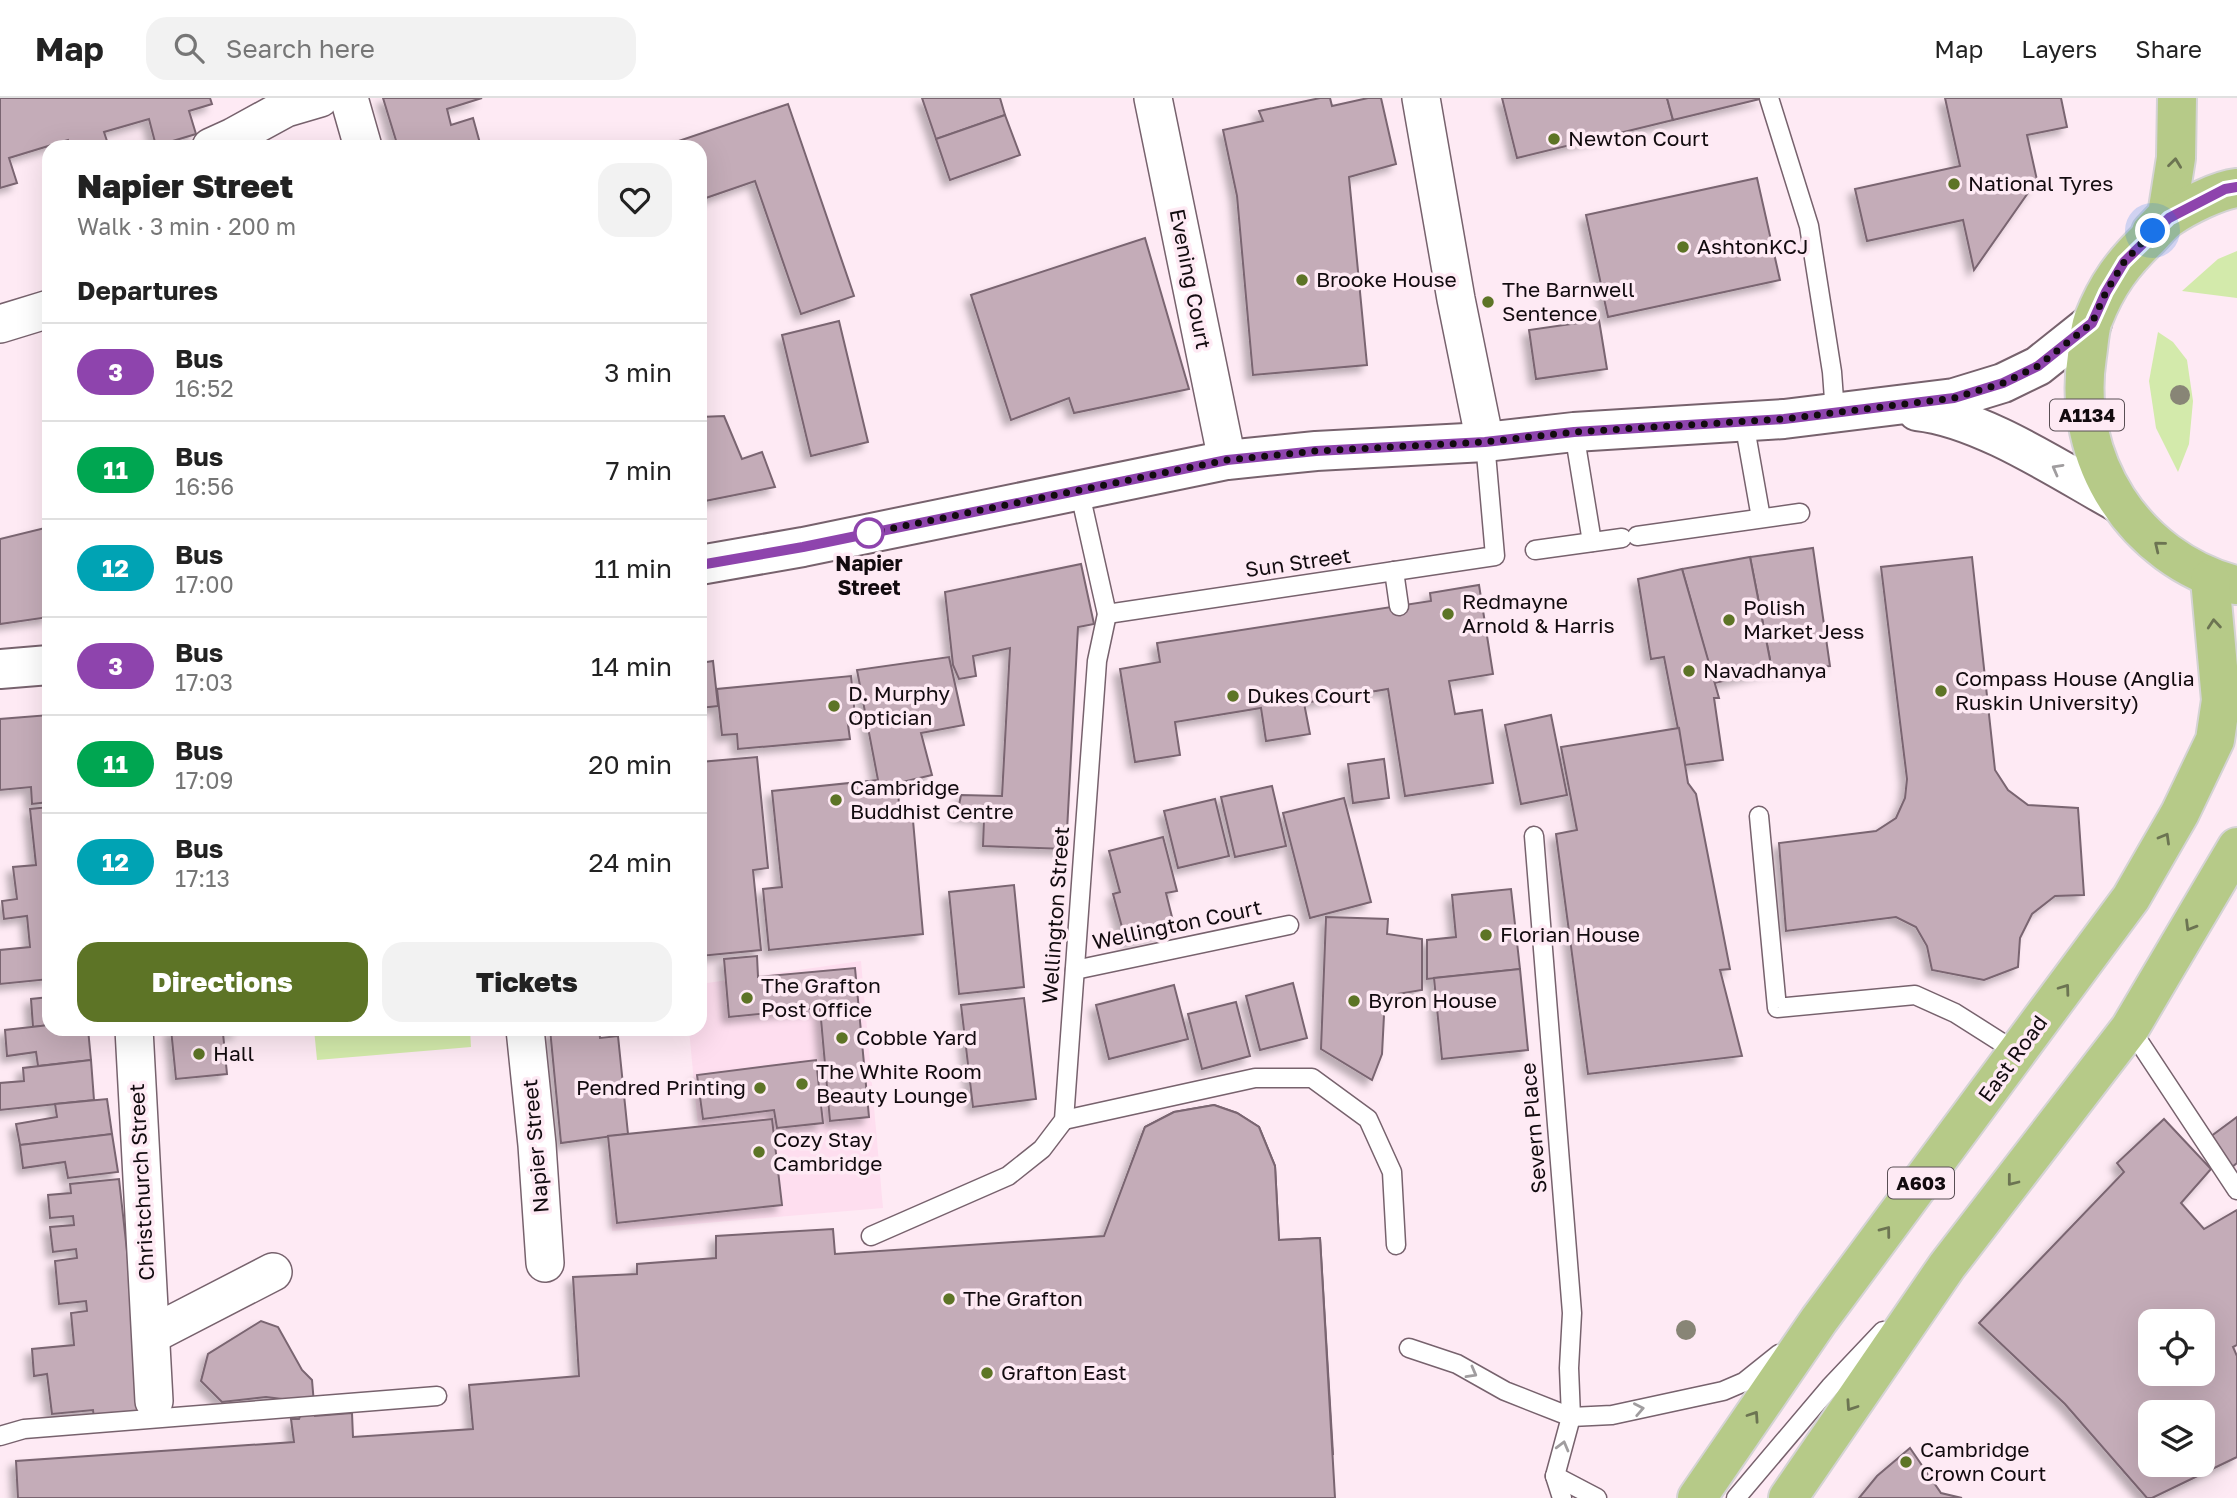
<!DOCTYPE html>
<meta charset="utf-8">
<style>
body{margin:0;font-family:"Golos Text",sans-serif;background:#f2f2f2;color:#222;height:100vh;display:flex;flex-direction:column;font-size:26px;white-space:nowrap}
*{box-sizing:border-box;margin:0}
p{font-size:23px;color:#767676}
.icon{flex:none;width:38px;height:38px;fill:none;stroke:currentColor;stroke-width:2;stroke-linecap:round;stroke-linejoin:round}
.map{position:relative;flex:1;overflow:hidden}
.sheet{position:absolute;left:42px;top:42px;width:665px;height:896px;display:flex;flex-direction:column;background:#fff;border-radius:21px;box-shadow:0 7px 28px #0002}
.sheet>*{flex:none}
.badge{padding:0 14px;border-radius:23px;font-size:24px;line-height:46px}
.fabs{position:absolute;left:2138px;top:1211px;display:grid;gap:14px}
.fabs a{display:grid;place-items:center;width:77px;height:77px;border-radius:14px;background:#fff;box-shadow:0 7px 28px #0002;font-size:35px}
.you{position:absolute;width:35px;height:35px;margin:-18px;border:5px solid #fff;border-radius:50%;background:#1a73e8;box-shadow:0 0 0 10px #1a73e833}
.map>.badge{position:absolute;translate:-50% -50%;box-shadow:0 0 0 4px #fff}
h2{padding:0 35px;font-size:26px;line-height:63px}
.round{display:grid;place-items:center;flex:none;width:74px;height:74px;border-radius:21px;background:#f2f2f2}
.summary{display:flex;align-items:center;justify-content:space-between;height:119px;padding:0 35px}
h1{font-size:33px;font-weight:800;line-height:52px}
.primary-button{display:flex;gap:14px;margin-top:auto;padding:14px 35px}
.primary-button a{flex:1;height:80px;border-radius:21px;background:#5d7426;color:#fff;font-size:28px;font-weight:800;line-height:80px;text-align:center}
.primary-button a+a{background:#f2f2f2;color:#222}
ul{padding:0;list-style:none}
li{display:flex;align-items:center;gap:21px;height:98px;padding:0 35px;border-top:2px solid #e0e0e0}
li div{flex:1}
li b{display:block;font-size:26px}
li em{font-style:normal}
li .badge{min-width:77px;font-weight:700;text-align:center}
header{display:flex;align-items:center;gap:42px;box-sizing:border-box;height:98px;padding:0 35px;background:#fff;border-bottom:2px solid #e0e0e0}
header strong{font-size:33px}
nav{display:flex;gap:38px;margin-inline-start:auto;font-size:24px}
.search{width:490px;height:63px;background:#f2f2f2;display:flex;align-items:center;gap:18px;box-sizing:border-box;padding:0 24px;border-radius:21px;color:#767676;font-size:26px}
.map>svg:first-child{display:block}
.built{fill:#fedeef}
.green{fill:#d3eaab}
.building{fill:#c4acb8;stroke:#7a6571;stroke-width:2;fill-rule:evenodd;filter:url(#shadow)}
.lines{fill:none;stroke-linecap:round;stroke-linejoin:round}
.lane-casing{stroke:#77626d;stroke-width:21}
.street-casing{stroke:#77626d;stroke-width:40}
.secondary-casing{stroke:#77626d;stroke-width:42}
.primary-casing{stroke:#d4d3d4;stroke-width:42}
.lane{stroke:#fff;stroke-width:18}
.street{stroke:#fff;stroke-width:37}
.secondary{stroke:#fff;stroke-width:38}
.primary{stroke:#b6ca88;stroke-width:38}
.tree{fill:#888576}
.oneway{stroke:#6c7452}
.oneway2{stroke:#a09d9f}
.line-casing{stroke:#fff;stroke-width:16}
.line{stroke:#8e44ad;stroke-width:10}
.walk{stroke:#120b0f;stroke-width:7;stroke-dasharray:0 12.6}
.poi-dot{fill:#5d7426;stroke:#feeaf4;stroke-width:2.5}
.stop-dot{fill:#fff;stroke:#8e44ad;stroke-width:3.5}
.labels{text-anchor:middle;stroke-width:7;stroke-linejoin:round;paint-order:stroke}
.shield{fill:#feeaf4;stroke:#594e54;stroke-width:2}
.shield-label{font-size:19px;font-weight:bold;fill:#120b0f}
.poi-label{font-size:21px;fill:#120b0f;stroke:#feeaf4;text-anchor:start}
.street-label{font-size:21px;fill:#120b0f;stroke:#feeaf4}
.stop-label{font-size:21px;font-weight:bold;fill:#120b0f;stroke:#feeaf4}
</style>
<header>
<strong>Map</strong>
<div class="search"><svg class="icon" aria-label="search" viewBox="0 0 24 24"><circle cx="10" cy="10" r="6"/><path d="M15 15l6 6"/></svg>Search here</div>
<nav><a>Map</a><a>Layers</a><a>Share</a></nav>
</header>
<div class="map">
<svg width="2237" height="1400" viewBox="0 0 2237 1400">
<defs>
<filter id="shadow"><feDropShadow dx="-6" dy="6" stdDeviation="3.5" flood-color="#0004"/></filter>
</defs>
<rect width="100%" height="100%" fill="#feeaf4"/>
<polygon class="built" points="861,863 883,1110 612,1133 608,1038 698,1028 689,931 700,931 700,886"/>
<g class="green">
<polygon points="2237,153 2237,200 2182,193 2218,161"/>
<polygon points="2158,234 2173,244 2187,262 2193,303 2189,346 2178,374 2156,330 2149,283"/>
<polygon points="314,931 470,931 471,949 317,962"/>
</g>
<g class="building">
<polygon points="0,0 210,0 212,6 189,13 196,36 156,48 149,21 104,34 109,49 70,49 68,42 9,60 17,85 0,90"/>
<polygon points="383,0 482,0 447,11 451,27 473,20 481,49 398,49"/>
<polygon points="922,0 1000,0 1005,17 936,41"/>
<polygon points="1320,0 1330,0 1332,8 1368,0 1381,0 1396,66 1349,79 1367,267 1253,277 1237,98 1223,32 1263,23 1259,13"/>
<polygon points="1502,0 1667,0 1673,22 1517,60"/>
<polygon points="1667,0 1764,0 1673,22"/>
<polygon points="1945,0 2061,0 2067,29 2027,37 2037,82 1974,172 1963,122 1867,143 1855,91 1960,68"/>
<polygon points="788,6 854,198 801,216 755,83 700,102 700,49 661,49"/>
<polygon points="1005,17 1020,57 950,82 936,41"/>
<polygon points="1757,80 1780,182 1608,219 1586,117"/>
<polygon points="1145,140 1189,291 1074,315 1069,300 1011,322 971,197"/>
<polygon points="1599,222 1607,271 1536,281 1529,232"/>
<polygon points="839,223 868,344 811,358 782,237"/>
<polygon points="724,318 742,361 762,354 775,389 700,404 700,333 702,333 700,319"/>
<polygon points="49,429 49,519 0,526 0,441"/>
<polygon points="1813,450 1830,568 1772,572 1750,459"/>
<polygon points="1750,459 1772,572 1714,585 1682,471"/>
<polygon points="1972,459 1995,672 2008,692 2028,707 2078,710 2084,797 2055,798 2032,816 2020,840 2018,869 1984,882 1932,872 1927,848 1916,829 1896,819 1786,833 1779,745 1876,733 1896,720 1905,700 1907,681 1881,469"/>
<polygon points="1081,466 1094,526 1078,529 1066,751 983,748 984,720 957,717 961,697 1002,698 1010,550 973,558 976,578 959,581 953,567 945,494"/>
<polygon points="1682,471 1719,600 1714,600 1723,662 1685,667 1664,559 1651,561 1638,481"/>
<polygon points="1479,487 1493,576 1449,583 1455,616 1482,612 1493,685 1405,698 1388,591 1304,605 1310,636 1266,643 1261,610 1175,624 1180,657 1135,664 1120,571 1160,564 1157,545 1431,503 1430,495"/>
<polygon points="949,559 964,627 921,635 932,677 898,685 899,711 912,711 923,836 769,852 763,791 782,789 772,693 878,682 857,572"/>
<polygon points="713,563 718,608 700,610 700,565"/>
<polygon points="851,578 855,618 847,619 850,641 738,651 737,636 722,637 717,591"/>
<polygon points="49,617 49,704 32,706 31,689 0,692 0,621"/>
<polygon points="1551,617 1567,697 1521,706 1505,627"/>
<polygon points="1679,630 1688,685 1696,696 1730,871 1720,872 1742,958 1588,976 1556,736 1577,732 1561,649"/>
<polygon points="757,659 768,770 753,772 761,852 700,858 700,664"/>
<polygon points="1384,661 1389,700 1353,705 1348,666"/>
<polygon points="1272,688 1286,748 1235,759 1221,699"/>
<polygon points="1344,700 1371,804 1310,820 1283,715"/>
<polygon points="1215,701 1229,758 1178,770 1164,713"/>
<polygon points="49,709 49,884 49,881 0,886 0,852 30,849 27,818 4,821 2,803 17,801 13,769 36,767 30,711"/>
<polygon points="1163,739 1177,793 1166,795 1175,831 1126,844 1113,796 1120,794 1109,753"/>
<polygon points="1014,787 1024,889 959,896 949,794"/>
<polygon points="1511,791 1520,871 1427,881 1427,842 1456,839 1452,797"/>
<polygon points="1326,819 1388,821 1387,836 1422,841 1422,892 1385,898 1382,956 1372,982 1321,951"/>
<polygon points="757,858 758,879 855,870 869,1019 830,1023 820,910 729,919 724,861"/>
<polygon points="1520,871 1528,952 1442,961 1434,880"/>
<polygon points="1293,885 1307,940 1260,952 1246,898"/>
<polygon points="1174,887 1188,941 1109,961 1096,907"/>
<polygon points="49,899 49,927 33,929 31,901"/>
<polygon points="1024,900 1036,1001 973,1009 961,907"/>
<polygon points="1236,904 1250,958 1202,971 1188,916"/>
<polygon points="49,927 49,931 88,931 91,962 38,968 36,954 7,958 5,932"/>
<polygon points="171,931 238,931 238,934 223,935 227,976 176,981"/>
<polygon points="550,931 599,931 600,940 618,938 628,1036 561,1045"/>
<polygon points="91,962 94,1002 0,1012 0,985 24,983 23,970"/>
<polygon points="816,962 823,1025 777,1030 774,1012 703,1021 697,977"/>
<polygon points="107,1001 112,1036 20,1047 16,1026 57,1019 55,1006"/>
<path d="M1214 1007 1237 1015 1259 1029 1275 1068 1279 1142 1320 1140 1333 1356 782 1391 780 1382 699 1388 701 1400H653L641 1193 1097 1160 1145 1029 1174 1014ZM1190 1045 1223 1050 1232 1062 1236 1074 1233 1092 1221 1105 1213 1110 1201 1111 1189 1108 1180 1102 1171 1089V1069L1176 1059Z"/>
<polygon points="1214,1007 1237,1015 1259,1029 1275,1068 1279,1142 1320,1140 1335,1400 18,1400 16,1363 294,1344 291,1321 299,1321 302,1313 290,1302 266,1299 222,1304 201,1283 208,1256 261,1223 278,1229 302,1272 312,1282 315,1318 352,1315 353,1339 473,1331 469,1287 579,1278 573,1179 637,1176 637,1166 716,1160 716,1138 833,1131 835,1156 1104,1138 1145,1029 1174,1014"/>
<polygon points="2237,1019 2237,1065 2232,1069 2210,1039"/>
<polygon points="772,1021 782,1107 617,1125 608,1038"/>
<path d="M2164 1021 2211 1071 2181 1105 2204 1131 2237 1112V1247L2233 1249 2237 1258V1359L2152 1400H2147L2065 1306 1979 1225 2124 1074 2117 1065ZM2151 1223H2203V1276H2151ZM2151 1314H2203V1367H2151Z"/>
<polygon points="112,1036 118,1074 68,1080 65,1064 23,1070 20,1047"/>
<polygon points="119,1081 145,1315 94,1321 93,1312 52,1316 47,1276 34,1278 32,1251 74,1247 71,1215 87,1213 86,1203 59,1206 55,1163 77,1160 76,1151 53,1154 50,1129 74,1127 73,1118 50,1120 48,1097 71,1095 70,1086"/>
<polygon points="1910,1350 1941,1395 1962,1400 1859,1400 1877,1378"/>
</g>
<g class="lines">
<defs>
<g id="lane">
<polyline points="1769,0 1809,128 1832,274 1835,315"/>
<polyline points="1744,324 1761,420"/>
<polyline points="1574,334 1592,444"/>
<polyline points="1637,438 1800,415"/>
<polyline points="1535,452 1622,440"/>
<polyline points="1394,473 1399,508"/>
<polyline points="1107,516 1495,458 1485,344"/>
<polyline points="1759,718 1777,910 1915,897 1955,915 2018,955"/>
<polyline points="1534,738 1572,1215 1569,1270 1571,1319 1555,1378 1562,1400"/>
<polyline points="1075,872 1289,827"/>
<polyline points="2130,930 2237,1092"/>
<polyline points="1064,1022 1255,980 1312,980 1368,1021 1392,1074 1396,1147"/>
<polyline points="871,1138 1008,1078 1042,1051 1064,1022 1097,563 1107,516 1079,391"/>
<polyline points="1409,1250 1457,1266 1505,1293 1571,1319 1612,1317 1723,1293 1744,1284 1779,1256"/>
<polyline points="0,1338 24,1331 437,1298"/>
<polyline points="1555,1378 1597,1400"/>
<polyline points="1736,1400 1830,1289 1883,1233"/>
</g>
<g id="street">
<polyline points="349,0 363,49"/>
<polyline points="1153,0 1227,362"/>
<polyline points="1421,0 1456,201 1485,344"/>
<polyline points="211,49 233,39 286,10 320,0"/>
<polyline points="0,226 49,211"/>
<polyline points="134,931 154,1303"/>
<polyline points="525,931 537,1047 545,1165"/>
<polyline points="151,1237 273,1174"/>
</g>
<g id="secondary">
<path d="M1917 313C1982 320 2059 372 2117 404"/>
<polyline points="700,467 803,449 1227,362 1316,353 1485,344 1574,334 1784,321 1954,300 2003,285 2038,268 2092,225"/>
<polyline points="0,571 49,567"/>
</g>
<g id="primary">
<polyline points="2151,134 2167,117 2176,60 2177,0"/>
<path d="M2235 487C2134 460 2071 361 2087 258 2089 246 2089 233 2093 222 2107 186 2123 165 2150 139 2156 133 2162 125 2169 120 2185 109 2218 92 2237 90"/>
<polyline points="1697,1400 1819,1222 2131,800 2180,715 2215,642 2221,602 2210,481"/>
<polyline points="1788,1400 1947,1168 2130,930 2237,749"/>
</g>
</defs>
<use href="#lane" class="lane-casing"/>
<use href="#street" class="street-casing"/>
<use href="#secondary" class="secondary-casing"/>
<use href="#primary" class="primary-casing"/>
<use href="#lane" class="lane"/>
<use href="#street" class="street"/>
<use href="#secondary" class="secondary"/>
<use href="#primary" class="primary"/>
</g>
<g class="tree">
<circle cx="2180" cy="297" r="10"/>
<circle cx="1686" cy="1232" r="10"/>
</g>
<defs><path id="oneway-chevron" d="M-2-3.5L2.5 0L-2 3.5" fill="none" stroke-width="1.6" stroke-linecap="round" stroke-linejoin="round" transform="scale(1.75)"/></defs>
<g class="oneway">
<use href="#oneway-chevron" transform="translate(2175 65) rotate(-83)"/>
<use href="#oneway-chevron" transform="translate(2159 448) rotate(-141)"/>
<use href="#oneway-chevron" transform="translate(2214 526) rotate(-95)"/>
<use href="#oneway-chevron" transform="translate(2165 740) rotate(-60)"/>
<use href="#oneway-chevron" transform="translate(2190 828) rotate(121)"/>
<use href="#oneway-chevron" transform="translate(2065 891) rotate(-54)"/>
<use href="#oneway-chevron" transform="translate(2012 1083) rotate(128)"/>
<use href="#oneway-chevron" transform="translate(1886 1133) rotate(-53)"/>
<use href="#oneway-chevron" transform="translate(1851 1308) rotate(124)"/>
<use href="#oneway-chevron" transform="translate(1754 1318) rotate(-56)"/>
</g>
<g class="oneway2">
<use href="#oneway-chevron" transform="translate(2057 371) rotate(-151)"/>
<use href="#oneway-chevron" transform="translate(1472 1275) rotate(29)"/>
<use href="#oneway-chevron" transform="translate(1639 1311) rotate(-11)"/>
<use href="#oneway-chevron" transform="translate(1563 1348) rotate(-75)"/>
</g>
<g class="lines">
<defs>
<polyline id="line" points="700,467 803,449 1227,362 1316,353 1485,344 1574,334 1784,321 1954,300 2003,285 2038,268 2092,225 2106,194 2124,164 2169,120 2225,91 2237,89"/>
</defs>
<use href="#line" class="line-casing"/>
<use href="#line" class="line"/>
<polyline class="walk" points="869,435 1227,362 1316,353 1485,344 1574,334 1784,321 1954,300 2003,285 2038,268 2092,225 2106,194 2124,164 2153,133"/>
</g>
<g class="poi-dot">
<circle cx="1554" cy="41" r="7"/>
<circle cx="1954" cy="86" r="7"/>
<circle cx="1683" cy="149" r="7"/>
<circle cx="1302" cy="182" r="7"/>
<circle cx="1488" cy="204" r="7"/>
<circle cx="1448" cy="516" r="7"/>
<circle cx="1729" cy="522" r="7"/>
<circle cx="1689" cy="573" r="7"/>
<circle cx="1941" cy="593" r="7"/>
<circle cx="1233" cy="598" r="7"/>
<circle cx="834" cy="608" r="7"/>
<circle cx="836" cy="702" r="7"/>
<circle cx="1486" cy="837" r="7"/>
<circle cx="747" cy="900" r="7"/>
<circle cx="1354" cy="903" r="7"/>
<circle cx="842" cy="940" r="7"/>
<circle cx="199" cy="956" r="7"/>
<circle cx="802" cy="986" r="7"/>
<circle cx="760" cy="990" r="7"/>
<circle cx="759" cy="1054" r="7"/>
<circle cx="949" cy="1201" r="7"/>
<circle cx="987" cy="1275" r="7"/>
<circle cx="1906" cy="1364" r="7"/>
</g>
<circle class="stop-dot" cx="869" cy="435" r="14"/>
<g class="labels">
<g class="shield">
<rect x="2050" y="301.5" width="74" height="31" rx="5"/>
<rect x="1888" y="1069.5" width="66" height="31" rx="5"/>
</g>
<g class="shield-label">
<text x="2087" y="324">A1134</text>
<text x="1921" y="1092">A603</text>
</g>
<g class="poi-label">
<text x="1568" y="48">Newton Court</text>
<text x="1968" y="93">National Tyres</text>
<text x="1697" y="156">AshtonKCJ</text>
<text x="1316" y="189">Brooke House</text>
<text x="1502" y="199">The Barnwell<tspan x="1502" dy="24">Sentence</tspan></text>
<text x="1462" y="511">Redmayne<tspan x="1462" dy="24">Arnold &amp; Harris</tspan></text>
<text x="1743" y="517">Polish<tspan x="1743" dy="24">Market Jess</tspan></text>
<text x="1703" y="580">Navadhanya</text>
<text x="1955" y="588">Compass House (Anglia<tspan x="1955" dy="24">Ruskin University)</tspan></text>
<text x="848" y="603">D. Murphy<tspan x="848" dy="24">Optician</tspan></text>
<text x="1247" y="605">Dukes Court</text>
<text x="850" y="697">Cambridge<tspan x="850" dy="24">Buddhist Centre</tspan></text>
<text x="1500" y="844">Florian House</text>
<text x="761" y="895">The Grafton<tspan x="761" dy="24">Post Office</tspan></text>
<text x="1368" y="910">Byron House</text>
<text x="856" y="947">Cobble Yard</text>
<text x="213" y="963">Hall</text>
<text x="816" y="981">The White Room<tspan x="816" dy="24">Beauty Lounge</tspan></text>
<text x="746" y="997" text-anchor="end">Pendred Printing</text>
<text x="773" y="1049">Cozy Stay<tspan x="773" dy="24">Cambridge</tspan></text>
<text x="963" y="1208">The Grafton</text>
<text x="1001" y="1282">Grafton East</text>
<text x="1920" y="1359">Cambridge<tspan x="1920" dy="24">Crown Court</tspan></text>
</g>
<g class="street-label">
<text transform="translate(1190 181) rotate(79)" y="7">Evening Court</text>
<text transform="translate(1298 465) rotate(-8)" y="7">Sun Street</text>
<text transform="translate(1056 817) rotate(-86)" y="7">Wellington Street</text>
<text transform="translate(1177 827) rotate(-12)" y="7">Wellington Court</text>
<text transform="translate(2013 961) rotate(-54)" y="7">East Road</text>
<text transform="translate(1534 1030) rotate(-95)" y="7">Severn Place</text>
<text transform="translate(536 1048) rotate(-95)" y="7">Napier Street</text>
<text transform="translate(142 1084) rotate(-93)" y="7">Christchurch Street</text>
</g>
<g class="stop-label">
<text x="869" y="473">Napier<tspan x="869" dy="24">Street</tspan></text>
</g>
</g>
</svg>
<div class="fabs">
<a><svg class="icon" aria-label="locate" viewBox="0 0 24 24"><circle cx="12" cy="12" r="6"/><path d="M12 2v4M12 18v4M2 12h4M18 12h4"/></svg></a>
<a><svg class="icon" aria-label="layers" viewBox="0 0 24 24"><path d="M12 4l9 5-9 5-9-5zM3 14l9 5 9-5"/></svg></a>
</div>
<div class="you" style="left:2153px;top:133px"></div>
<section class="sheet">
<div class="summary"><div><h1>Napier Street</h1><p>Walk · 3 min · 200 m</p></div><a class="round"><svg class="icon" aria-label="heart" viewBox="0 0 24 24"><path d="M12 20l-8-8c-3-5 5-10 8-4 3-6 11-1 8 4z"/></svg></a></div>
<h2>Departures</h2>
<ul>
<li><span class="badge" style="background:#8e44ad;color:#fff">3</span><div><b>Bus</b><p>16:52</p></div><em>3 min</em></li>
<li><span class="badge" style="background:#00a651;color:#fff">11</span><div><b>Bus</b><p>16:56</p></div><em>7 min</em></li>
<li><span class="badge" style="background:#00a3b4;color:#fff">12</span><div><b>Bus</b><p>17:00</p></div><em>11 min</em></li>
<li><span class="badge" style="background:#8e44ad;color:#fff">3</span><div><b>Bus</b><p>17:03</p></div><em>14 min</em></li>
<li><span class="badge" style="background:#00a651;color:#fff">11</span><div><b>Bus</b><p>17:09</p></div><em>20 min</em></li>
<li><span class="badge" style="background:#00a3b4;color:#fff">12</span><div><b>Bus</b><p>17:13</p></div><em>24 min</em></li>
</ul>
<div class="primary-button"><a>Directions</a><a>Tickets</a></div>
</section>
</div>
